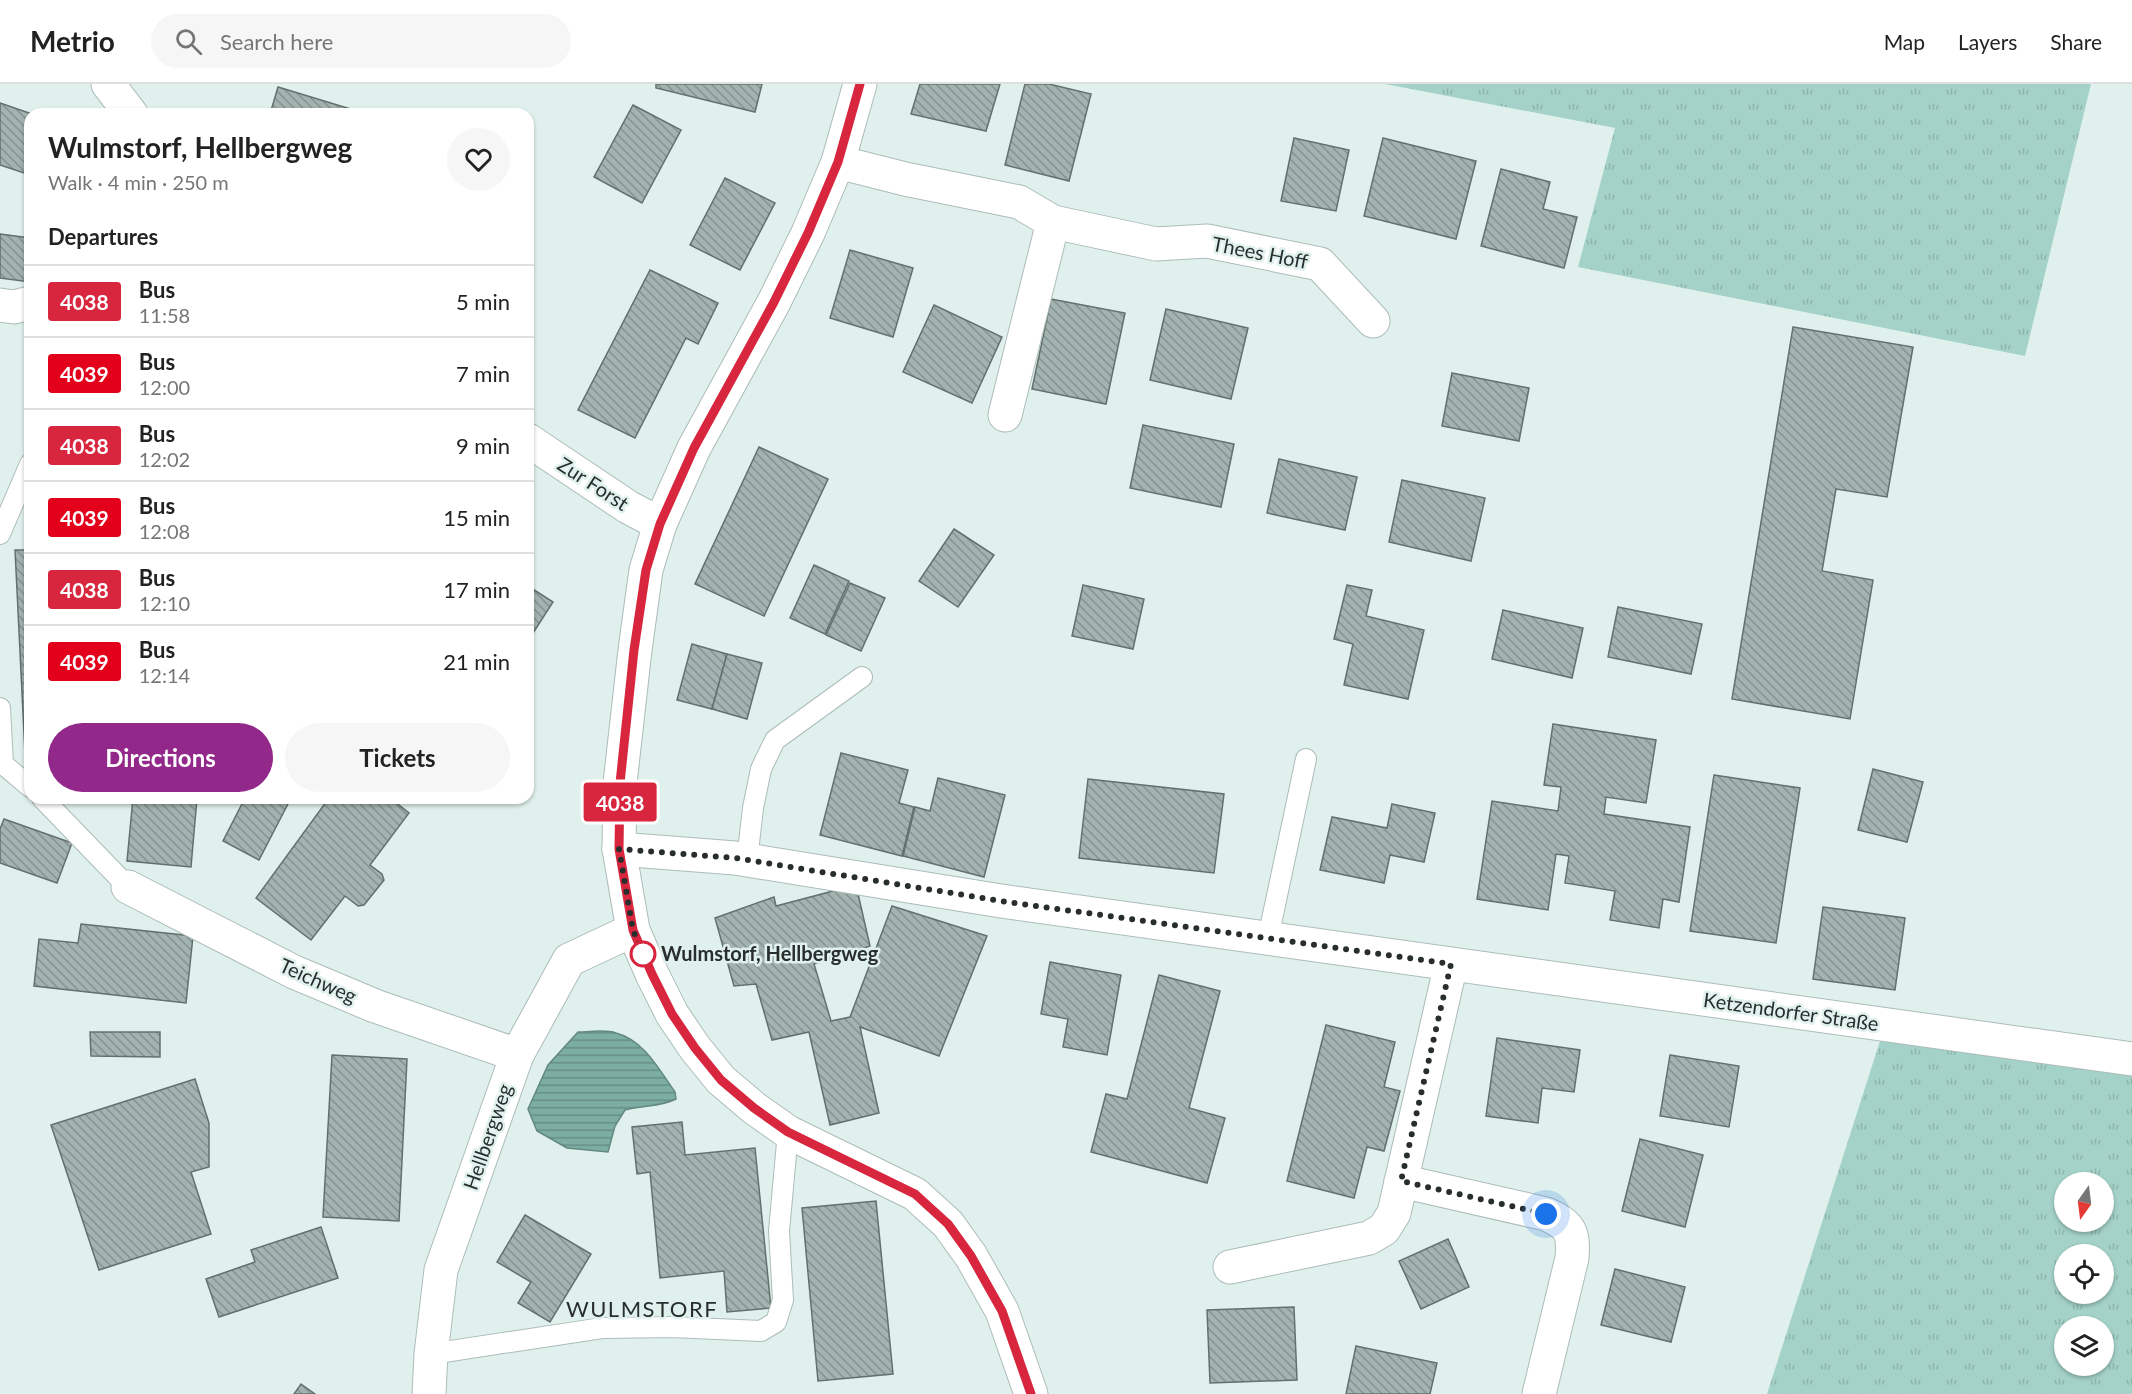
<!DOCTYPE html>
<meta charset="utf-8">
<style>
body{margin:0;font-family:Lato,sans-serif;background:#f6f6f6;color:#222;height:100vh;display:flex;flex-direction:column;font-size:22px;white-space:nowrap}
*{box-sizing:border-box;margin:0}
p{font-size:20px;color:#767676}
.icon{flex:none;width:33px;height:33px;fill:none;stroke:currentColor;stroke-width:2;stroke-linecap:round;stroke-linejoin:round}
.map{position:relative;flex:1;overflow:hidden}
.details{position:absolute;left:24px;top:24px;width:510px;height:696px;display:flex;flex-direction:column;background:#fff;border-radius:18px;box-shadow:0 2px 4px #0004}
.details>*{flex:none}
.badge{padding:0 12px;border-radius:4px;font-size:21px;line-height:39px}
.needle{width:39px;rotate:194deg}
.fabs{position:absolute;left:2054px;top:1088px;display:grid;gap:12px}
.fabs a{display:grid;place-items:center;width:60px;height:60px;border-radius:50%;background:#fff;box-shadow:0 2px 4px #0004;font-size:30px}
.you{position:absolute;width:30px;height:30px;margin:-15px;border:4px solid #fff;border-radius:50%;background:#1a73e8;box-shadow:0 0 0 9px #1a73e833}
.map>.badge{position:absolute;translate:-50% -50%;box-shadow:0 0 0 3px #fff}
h2{padding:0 24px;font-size:22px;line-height:54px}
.round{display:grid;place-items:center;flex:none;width:63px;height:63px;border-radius:32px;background:#f6f6f6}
.overview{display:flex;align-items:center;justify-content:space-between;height:102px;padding:0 24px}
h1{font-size:28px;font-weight:700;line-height:45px}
.cta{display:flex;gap:12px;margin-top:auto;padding:12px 24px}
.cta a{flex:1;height:69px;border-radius:36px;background:#93288b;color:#fff;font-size:24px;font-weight:700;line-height:69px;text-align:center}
.cta a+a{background:#f6f6f6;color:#222}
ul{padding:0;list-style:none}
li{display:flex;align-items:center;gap:18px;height:72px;padding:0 24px;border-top:2px solid #e0e0e0}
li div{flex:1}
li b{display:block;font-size:22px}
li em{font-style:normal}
li .badge{min-width:66px;font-weight:700;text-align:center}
header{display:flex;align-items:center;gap:36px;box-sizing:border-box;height:84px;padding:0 30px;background:#fff;border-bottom:2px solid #e0e0e0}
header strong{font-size:28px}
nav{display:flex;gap:33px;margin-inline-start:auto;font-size:21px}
.search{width:420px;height:54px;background:#f6f6f6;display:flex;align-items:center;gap:15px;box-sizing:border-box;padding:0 21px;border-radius:33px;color:#767676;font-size:22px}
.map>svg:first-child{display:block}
.grass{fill:url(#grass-tufts);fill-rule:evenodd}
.water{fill:url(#water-rules);stroke:#638880;stroke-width:1.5}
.building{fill:url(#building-back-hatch);stroke:#62716e;stroke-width:1.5}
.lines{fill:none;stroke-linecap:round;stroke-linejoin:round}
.lane-casing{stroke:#acbcb9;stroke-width:22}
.street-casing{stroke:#acbcb9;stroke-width:35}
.secondary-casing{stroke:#acbcb9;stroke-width:35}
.lane{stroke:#fff;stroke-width:20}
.street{stroke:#fff;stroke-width:33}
.secondary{stroke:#fff;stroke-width:33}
.line-casing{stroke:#fff;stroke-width:14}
.line{stroke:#d7263d;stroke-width:9}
.walk{stroke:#282e2d;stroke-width:6;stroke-dasharray:0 10.8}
.stop-dot{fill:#fff;stroke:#d7263d;stroke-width:3}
.labels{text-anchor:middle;stroke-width:5;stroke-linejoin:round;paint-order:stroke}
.street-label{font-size:20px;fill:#282e2d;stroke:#e0f1ed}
.stop-label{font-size:20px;font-weight:bold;fill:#282e2d;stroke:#e0f1ed;text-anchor:start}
.quarter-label{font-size:22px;letter-spacing:1.5px;fill:#282e2d;stroke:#e0f1ed}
</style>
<header>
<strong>Metrio</strong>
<div class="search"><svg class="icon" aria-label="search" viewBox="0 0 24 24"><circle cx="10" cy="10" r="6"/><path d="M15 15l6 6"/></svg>Search here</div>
<nav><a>Map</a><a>Layers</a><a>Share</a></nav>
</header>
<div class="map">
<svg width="2132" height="1310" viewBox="0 0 2132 1310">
<defs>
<pattern id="grass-tufts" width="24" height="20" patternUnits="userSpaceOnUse" patternTransform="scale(1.5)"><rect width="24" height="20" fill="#a4d2c8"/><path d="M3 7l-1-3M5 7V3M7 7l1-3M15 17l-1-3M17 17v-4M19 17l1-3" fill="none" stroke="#8db5ac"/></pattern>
<pattern id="water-rules" width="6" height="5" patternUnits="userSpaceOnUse" patternTransform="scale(1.5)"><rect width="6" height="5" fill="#7caea4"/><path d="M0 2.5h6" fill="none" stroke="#668e86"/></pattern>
<pattern id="building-back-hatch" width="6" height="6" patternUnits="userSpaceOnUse" patternTransform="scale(1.5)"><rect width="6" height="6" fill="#a3b3b0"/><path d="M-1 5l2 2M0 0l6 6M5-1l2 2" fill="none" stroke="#859290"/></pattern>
</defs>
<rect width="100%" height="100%" fill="#e0f1ed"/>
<g class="grass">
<polygon points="1385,0 2091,0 2025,272 1578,183 1615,44"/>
<path d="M1888 932 2132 963V1310H1767ZM2064 1098H2103V1137H2064ZM2064 1170H2103V1209H2064ZM2064 1242H2103V1281H2064Z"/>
</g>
<path class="water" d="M578 948C590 948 605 945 616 949 644 956 660 987 675 1008L676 1015C661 1023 642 1021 625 1026L615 1042 608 1068 567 1064 537 1047 528 1025 548 981Z"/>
<g class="building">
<polygon points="656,0 762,0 755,28 656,4"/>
<polygon points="920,0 1000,0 986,47 911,30"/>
<polygon points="1025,0 1049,0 1091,10 1069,97 1005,81"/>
<polygon points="278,3 354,26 353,30 270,30"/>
<polygon points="0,19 32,30 30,30 30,91 0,81"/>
<polygon points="633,21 681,46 642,119 594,93"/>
<polygon points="1294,54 1349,66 1336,127 1281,117"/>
<polygon points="1383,54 1476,77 1456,155 1364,132"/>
<polygon points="1501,85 1550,98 1543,125 1577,133 1564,184 1481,162"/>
<polygon points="725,94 775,119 740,186 690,161"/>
<polygon points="0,150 30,154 30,198 0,194"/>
<polygon points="850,166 913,184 893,253 830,234"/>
<polygon points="650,186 718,219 698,260 686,254 635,354 578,326"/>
<polygon points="1051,215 1125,229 1106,320 1032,305"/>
<polygon points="934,221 1002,253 972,319 903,288"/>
<polygon points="1166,225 1248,244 1231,315 1150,296"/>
<polygon points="1793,243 1913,263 1887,413 1836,405 1822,487 1873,496 1850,635 1732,615"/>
<polygon points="1452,289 1529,304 1519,357 1442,342"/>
<polygon points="1143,341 1234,360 1221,423 1130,404"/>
<polygon points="759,363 828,395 764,532 695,500"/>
<polygon points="1279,375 1357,393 1345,446 1267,429"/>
<polygon points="1402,396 1485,414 1471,477 1389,458"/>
<polygon points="954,445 994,471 958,523 919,497"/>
<polygon points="15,466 30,466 30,669 25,669"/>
<polygon points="814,481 849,497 825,550 790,534"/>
<polygon points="850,499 885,514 861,567 826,551"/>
<polygon points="1083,501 1144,515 1133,565 1072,552"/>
<polygon points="1347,501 1372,506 1366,532 1424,546 1408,615 1344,601 1353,560 1334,555"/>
<polygon points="528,502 553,518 528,557"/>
<polygon points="1618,523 1702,540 1691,590 1608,573"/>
<polygon points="1503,526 1583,544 1572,594 1492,575"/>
<polygon points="692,560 727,570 712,625 677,616"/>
<polygon points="727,570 762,579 747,635 712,625"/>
<polygon points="1553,640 1656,656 1646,719 1606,713 1604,730 1690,743 1679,818 1663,815 1659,844 1610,836 1615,807 1565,799 1569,772 1556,770 1548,826 1477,815 1492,717 1558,727 1561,703 1544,701"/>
<polygon points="841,669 908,686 899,719 914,723 902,772 820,751"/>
<polygon points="1873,685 1923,698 1907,758 1858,746"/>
<polygon points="1714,691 1800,704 1776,859 1690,847"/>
<polygon points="938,694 1005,711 984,793 903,772 915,723 930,727"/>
<polygon points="1088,695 1224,710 1214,789 1079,774"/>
<polygon points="133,714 197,714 191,783 127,777"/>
<polygon points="245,714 291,714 259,776 223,757"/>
<polygon points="329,714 390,714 409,729 370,781 382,790 384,796 364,821 358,822 345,812 311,856 256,814"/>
<polygon points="1392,720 1435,729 1424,778 1390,771 1384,799 1320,786 1332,733 1387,744"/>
<polygon points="4,735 72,759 57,799 0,779 0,745"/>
<polygon points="856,801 870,862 814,880 831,937 850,933 892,822 987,852 939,972 860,943 879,1029 830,1041 809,948 772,956 756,900 734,902 715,834 774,813 776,822"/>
<polygon points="1823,823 1905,834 1895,906 1813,895"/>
<polygon points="81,840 193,852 186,919 34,902 39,855 78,859"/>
<polygon points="1050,878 1121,891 1107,971 1063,963 1068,935 1041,930"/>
<polygon points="1159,891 1220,907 1189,1024 1225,1034 1207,1099 1091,1068 1106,1010 1127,1015"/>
<polygon points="1326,941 1395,958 1384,1003 1400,1007 1384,1067 1367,1063 1354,1114 1287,1097"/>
<polygon points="90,948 160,948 160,973 91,972"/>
<polygon points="1497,954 1580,966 1574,1008 1542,1004 1538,1039 1486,1032"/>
<polygon points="332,971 407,975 399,1137 323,1133"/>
<polygon points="1670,971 1739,982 1729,1043 1660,1032"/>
<polygon points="195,995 209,1039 209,1083 191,1088 211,1150 99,1186 51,1041"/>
<polygon points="682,1038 685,1071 755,1064 771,1224 727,1228 724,1187 660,1194 650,1088 637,1090 632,1043"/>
<polygon points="1640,1055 1703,1071 1685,1143 1622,1127"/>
<polygon points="876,1117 893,1290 818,1297 802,1124"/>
<polygon points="525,1131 591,1170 550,1238 518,1219 531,1198 497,1178"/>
<polygon points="321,1143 338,1194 219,1233 206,1195 255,1178 251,1166"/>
<polygon points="1448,1155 1469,1203 1421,1225 1399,1177"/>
<polygon points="1615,1185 1685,1203 1671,1258 1601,1241"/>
<polygon points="1294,1223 1297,1296 1210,1299 1207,1226"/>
<polygon points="1356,1262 1437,1279 1430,1310 1346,1310"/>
<polygon points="301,1300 315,1310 294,1310"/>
</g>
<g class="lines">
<defs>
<g id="lane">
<polyline points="0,450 30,380"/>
<polyline points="0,624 3,680 30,703"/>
<polyline points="42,714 128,803"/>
<polyline points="747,776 753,724 761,685 775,656 862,593"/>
<polyline points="1268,854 1306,675"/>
<polyline points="431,1270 602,1244 672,1243 761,1247 776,1238 783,1216 779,1147 788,1048"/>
</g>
<g id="street">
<polyline points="108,0 131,30"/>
<polyline points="838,78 905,95 1019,118 1053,138 1156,160 1207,157 1320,180 1373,237"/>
<polyline points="0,221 14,223 30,219"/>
<polyline points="1005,331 1053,138"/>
<polyline points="528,356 628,423 660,440"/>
<polyline points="619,765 735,774 1001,817 2132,975"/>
<polyline points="128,803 294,888 375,922 517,971"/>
<path d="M1401 1097 1546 1130C1570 1141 1574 1147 1572 1174L1539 1310"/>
<polyline points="1230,1183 1369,1154 1384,1145 1394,1129 1451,880"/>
<polyline points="429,1310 431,1270 441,1186 517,971 569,876 633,846"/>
</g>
<polyline id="secondary" points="860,0 838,78 808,149 774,218 694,364 660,440 646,486 635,566 620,699 619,765 633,846 652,890 672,930 695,964 721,996 754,1024 788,1048 915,1110 948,1140 971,1172 1002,1227 1031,1310"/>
</defs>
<use href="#lane" class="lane-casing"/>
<use href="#street" class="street-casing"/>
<use href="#secondary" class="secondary-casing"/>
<use href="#lane" class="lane"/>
<use href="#street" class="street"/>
<use href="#secondary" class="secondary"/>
</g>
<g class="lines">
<defs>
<polyline id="line" points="860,0 838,78 808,149 774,218 694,364 660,440 646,486 634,566 620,699 619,765 633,846 652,890 672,930 695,964 721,996 754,1024 788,1048 915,1110 948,1140 971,1172 1002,1227 1031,1310"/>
</defs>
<use href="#line" class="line-casing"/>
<use href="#line" class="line"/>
<polyline class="walk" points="643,870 645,875 633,846 619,765 735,774 1001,817 1451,880 1401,1097 1546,1130"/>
</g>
<circle class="stop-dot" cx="643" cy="870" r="12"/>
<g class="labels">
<g class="street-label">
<text transform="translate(1260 169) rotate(11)" y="7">Thees Hoff</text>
<text transform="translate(593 400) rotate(33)" y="7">Zur Forst</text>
<text transform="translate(318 897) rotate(24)" y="7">Teichweg</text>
<text transform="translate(1791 928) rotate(8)" y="7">Ketzendorfer Straße</text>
<text transform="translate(488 1053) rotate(-71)" y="7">Hellbergweg</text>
</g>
<g class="stop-label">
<text x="661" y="877">Wulmstorf, Hellbergweg</text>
</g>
<g class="quarter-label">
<text x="642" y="1233">WULMSTORF</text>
</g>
</g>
</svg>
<div class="fabs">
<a><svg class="needle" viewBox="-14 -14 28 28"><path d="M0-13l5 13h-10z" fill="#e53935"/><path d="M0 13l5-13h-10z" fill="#767676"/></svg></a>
<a><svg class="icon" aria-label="locate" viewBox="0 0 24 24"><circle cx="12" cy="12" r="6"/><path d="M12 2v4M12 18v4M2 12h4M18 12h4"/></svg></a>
<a><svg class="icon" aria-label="layers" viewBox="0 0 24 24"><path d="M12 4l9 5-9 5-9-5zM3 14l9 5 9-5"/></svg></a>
</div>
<div class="you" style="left:1546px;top:1130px"></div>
<b class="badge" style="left:620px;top:718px;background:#d7263d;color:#fff">4038</b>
<section class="details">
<div class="overview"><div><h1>Wulmstorf, Hellbergweg</h1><p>Walk · 4 min · 250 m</p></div><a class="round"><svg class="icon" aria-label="heart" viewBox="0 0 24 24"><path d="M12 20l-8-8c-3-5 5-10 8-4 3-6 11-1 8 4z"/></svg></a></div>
<h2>Departures</h2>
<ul>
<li><span class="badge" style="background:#d7263d;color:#fff">4038</span><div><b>Bus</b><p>11:58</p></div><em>5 min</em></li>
<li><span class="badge" style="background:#e2001a;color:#fff">4039</span><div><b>Bus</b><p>12:00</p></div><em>7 min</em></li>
<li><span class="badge" style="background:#d7263d;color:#fff">4038</span><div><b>Bus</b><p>12:02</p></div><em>9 min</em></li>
<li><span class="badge" style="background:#e2001a;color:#fff">4039</span><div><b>Bus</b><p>12:08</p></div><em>15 min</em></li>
<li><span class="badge" style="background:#d7263d;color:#fff">4038</span><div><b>Bus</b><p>12:10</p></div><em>17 min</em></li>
<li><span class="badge" style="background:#e2001a;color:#fff">4039</span><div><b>Bus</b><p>12:14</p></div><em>21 min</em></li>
</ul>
<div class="cta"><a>Directions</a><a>Tickets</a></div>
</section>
</div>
